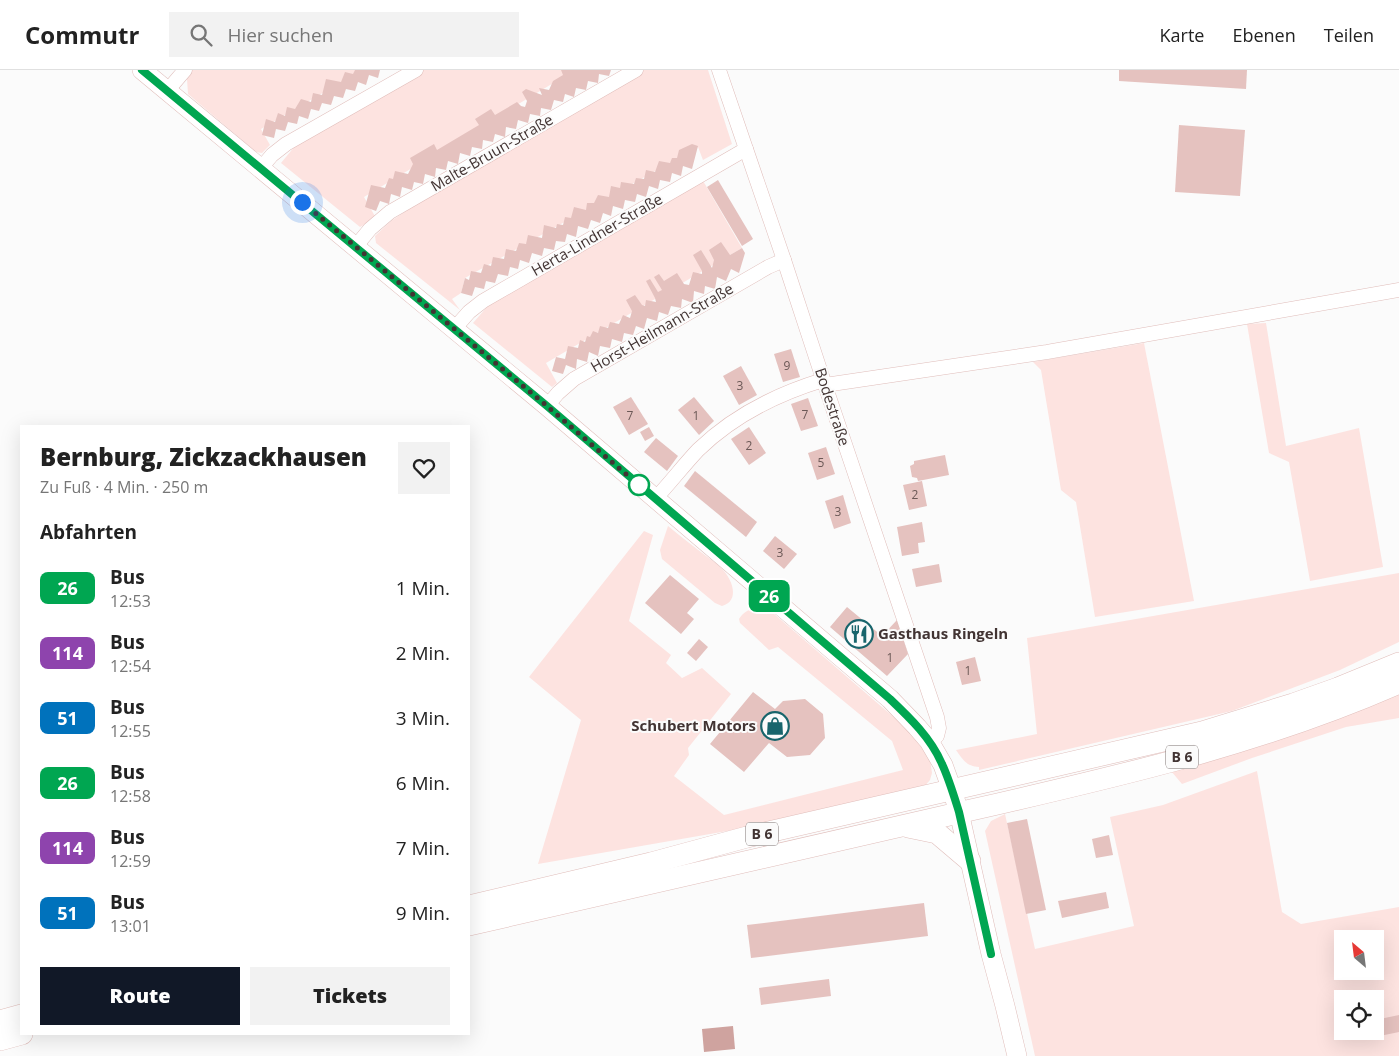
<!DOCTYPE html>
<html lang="de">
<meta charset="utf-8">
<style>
body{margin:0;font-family:"Open Sans",sans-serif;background:#f2f2f2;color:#222;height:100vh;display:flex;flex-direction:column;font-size:19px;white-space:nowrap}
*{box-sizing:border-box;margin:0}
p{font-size:16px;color:#767676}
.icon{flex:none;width:28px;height:28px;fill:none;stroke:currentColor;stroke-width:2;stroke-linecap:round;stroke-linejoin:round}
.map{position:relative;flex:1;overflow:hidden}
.panel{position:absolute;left:20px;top:355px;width:450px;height:610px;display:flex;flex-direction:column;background:#fff;border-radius:0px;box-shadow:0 5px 20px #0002}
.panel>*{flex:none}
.badge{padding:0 10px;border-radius:8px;font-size:18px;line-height:32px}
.needle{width:32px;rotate:332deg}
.fabs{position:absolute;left:1334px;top:860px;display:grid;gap:10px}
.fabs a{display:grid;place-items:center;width:50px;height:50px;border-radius:0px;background:#fff;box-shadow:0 5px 20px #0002;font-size:25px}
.you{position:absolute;width:25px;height:25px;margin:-12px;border:4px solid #fff;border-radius:50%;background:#1a73e8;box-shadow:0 0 0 8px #1a73e833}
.map>.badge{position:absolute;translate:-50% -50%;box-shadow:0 0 0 2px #fff}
h2{padding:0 20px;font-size:19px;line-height:45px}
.round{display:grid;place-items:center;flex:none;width:52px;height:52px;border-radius:0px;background:#f2f2f2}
.overview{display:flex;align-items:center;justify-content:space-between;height:85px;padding:0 20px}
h1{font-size:24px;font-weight:800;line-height:38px}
.button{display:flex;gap:10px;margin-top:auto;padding:10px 20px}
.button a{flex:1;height:58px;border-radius:0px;background:#111827;color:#fff;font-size:20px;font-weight:800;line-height:58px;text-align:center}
.button a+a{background:#f2f2f2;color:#222}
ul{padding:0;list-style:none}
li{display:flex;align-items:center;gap:15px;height:65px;padding:0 20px}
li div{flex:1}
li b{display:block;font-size:19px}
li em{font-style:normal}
li .badge{min-width:55px;font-weight:700;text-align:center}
header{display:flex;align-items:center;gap:30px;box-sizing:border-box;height:70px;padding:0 25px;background:#fff;border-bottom:1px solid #e0e0e0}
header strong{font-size:24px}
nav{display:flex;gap:28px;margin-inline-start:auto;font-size:18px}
.search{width:350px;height:45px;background:#f2f2f2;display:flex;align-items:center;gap:12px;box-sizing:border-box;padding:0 18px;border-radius:0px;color:#767676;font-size:19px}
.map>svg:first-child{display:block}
.green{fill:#fde3e0;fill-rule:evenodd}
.water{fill:#cfa39f}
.building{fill:#e5c2bf}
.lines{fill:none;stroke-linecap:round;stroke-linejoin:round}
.street-casing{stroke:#e0bdba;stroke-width:15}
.secondary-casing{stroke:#e0bdba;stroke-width:20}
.primary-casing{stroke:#e0bdba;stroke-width:22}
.street{stroke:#fff;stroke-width:14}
.secondary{stroke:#fff;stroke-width:19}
.primary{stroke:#fff;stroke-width:21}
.line-casing{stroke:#fff;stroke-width:11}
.line{stroke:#00a651;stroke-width:8}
.walk{stroke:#423433;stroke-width:5;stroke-dasharray:0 9}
.stop-dot{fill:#fff;stroke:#00a651;stroke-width:2.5}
.labels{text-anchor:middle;stroke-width:4;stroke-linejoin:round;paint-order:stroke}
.number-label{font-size:12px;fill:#6b5856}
.shield{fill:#fbfbfb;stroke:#7a706f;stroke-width:1}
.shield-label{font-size:14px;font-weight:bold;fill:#423433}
.street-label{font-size:15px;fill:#423433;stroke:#fbfbfb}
.poi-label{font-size:15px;font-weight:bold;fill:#423433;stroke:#fbfbfb;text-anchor:start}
</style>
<header>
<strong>Commutr</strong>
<div class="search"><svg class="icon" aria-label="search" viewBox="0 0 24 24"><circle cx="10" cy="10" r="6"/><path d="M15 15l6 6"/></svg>Hier suchen</div>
<nav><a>Karte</a><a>Ebenen</a><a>Teilen</a></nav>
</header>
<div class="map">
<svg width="1399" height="986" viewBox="0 0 1399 986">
<rect width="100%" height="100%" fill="#fbfbfb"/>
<g class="green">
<polygon points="192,0 362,0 261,59 270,75 262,83 256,82 188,24 187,9"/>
<polygon points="422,0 575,0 364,127 376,148 360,157 281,93 300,70"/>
<polygon points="644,0 708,0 732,74 703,90 698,77 465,208 461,223 452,229 460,240 376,173 375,166 391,151 421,131"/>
<polygon points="702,109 742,178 546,293 557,313 552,317 473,253 493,230"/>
<polygon points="1266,253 1286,376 1359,358 1383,497 1310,511 1289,392 1269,383 1247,254"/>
<polygon points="1144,273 1194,531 1095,547 1076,432 1061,420 1041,300 1033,292"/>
<path d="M668 456C680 466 693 476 706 486 711 490 717 493 721 498 732 508 741 531 722 536L715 533 662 489 660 480Z"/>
<path d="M644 461 653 465 629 551 671 585 666 593 682 608 702 598 731 624 688 678 689 685 674 706 724 745 903 700 892 671 778 577 769 580 740 553 739 549C747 536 761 537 773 543L911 662 930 689 932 703 930 710 924 717 756 756 538 794 581 650 529 607Z"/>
<path d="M1399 503V572L1340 600 1232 641 979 700V697C966 696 963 690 956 680L1037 664 1027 568Z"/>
<polygon points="1399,623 1399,648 1346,657 1252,688 1182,714 1171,701"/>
<path d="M1257 701 1282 842 1301 854 1399 837V986H1035L985 761 991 751 1005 744 1035 879 1134 856 1110 747 1163 735ZM1342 869H1375V901H1342ZM1342 929H1375V961H1342Z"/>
</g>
<polygon class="water" points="733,956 735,979 704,982 702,959"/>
<g class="building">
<polygon points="355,0 380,0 378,8 369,5 366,15 358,12 355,21 346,19 343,28 334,26 331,35 322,33 319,41 311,39 308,49 299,46 297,54 288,52 285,61 276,59 274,68 262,65 266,49 275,52 278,43 285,46 287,37 295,39 301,29 311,32 313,23 322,25 326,9 341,12 345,2 353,4"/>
<polygon points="561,0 611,0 609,6 599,4 598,13 588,11 586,20 576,18 574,27 565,24 563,32 554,30 551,40 541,38 540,46 530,44 528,53 518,50 516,59 506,57 505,67 495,64 493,72 483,70 482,79 472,77 470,86 460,83 458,94 448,91 446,100 436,98 435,107 425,104 423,114 414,112 412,120 402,117 400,127 391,124 389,134 380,131 376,141 365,137 371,115 385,118 389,108 393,109 395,101 408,104 413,94 410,88 434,74 437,80 479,55 475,49 491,39 495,45 517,32 521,36 525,37 527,31 522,22 526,19 542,25 539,18 549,20 553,11 563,5"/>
<polygon points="1119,0 1247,0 1246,19 1119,11"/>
<polygon points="1179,55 1245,60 1240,126 1175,122"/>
<polygon points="692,74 698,76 692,99 683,96 681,106 672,103 670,112 660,110 658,119 649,116 646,127 637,124 635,132 625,130 623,139 613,136 611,146 603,143 600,153 591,150 588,159 578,156 576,167 567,164 565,172 556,171 554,180 544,178 542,186 532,183 529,193 520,190 518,199 510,197 508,206 498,204 495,213 486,211 484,219 475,217 472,226 461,223 465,208 469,210 471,201 481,203 484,194 491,196 493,187 504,189 506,179 516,181 519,173 526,174 528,165 542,168 544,155 556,158 557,154 563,155 565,147 571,148 574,137 586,140 587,133 594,133 598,125 609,127 611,116 620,118 621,112 634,114 636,108 644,109 646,100 655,102 659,91 670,93 672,88 677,88 679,80"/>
<polygon points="718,110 753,169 742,176 707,117"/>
<polygon points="721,172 730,185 742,178 745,183 739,203 731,199 726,211 717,207 715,219 705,216 704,224 694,221 693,233 682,229 681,238 671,236 668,245 659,242 657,251 647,248 644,259 636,256 633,265 624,263 622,272 612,269 610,278 600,276 598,286 589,282 587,292 577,289 576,299 566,295 563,304 552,301 556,287 565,289 568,276 578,278 580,270 585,272 587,266 590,267 593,261 598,263 600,256 608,258 610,252 619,254 623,245 630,248 632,241 626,230 635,225 642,235 645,236 646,230 656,232 655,228 646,211 650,209 658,222 662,220 654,207 659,204 664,211 677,203 684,214 689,215 693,202 702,204 702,201 693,185 701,180 712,198 714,190 709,180"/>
<polygon points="791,279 800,307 783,312 774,284"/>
<polygon points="741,296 757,325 739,335 723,306"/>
<polygon points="631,327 648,354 629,365 613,337"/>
<polygon points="694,327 714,351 699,365 678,340"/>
<polygon points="808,328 818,356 801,361 791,334"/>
<polygon points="649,357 654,366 645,371 640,362"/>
<polygon points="749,357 766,383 749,395 731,369"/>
<polygon points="656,368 678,386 667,401 644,382"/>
<polygon points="826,377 835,404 817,410 808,383"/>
<polygon points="945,385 949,405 918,411 917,408 912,407 910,396 914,394 914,391"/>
<polygon points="695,401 757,452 746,467 684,416"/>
<polygon points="922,411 927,436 909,440 903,415"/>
<polygon points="843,425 851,453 834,459 825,431"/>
<polygon points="922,452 925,472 918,473 919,483 902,486 897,457"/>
<polygon points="775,466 797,484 784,499 763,481"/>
<polygon points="939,494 942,512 916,517 912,499"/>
<polygon points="670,505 699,529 687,543 694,549 681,564 645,533"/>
<polygon points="847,537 882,566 897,550 908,584 887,606 830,557"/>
<polygon points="699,569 708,577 696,591 687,583"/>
<polygon points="975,587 981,611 962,615 956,592"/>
<polygon points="753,622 775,639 783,631 805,629 823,644 825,668 810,685 787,687 769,673 744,702 710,674"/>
<polygon points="1027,749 1046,840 1026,844 1007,753"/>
<polygon points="1109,765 1113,785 1096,788 1092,769"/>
<polygon points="1106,822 1109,838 1062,848 1058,831"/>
<polygon points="924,833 928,866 751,888 747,855"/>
<polygon points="829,909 831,926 761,935 759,918"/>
<polygon points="1399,945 1399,962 1370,968 1369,961 1375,961 1375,950"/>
</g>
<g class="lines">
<defs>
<g id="street">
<polyline points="719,0 784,190 825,315 937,647 939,658 937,666 929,671"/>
<polyline points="167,21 185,0"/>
<polyline points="261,98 272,85 286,74 416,0"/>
<polyline points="356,176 370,159 390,142 636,0"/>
<polyline points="454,259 469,242 483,231 746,79"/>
<polyline points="825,315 1047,282 1399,220"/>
<polyline points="547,336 558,323 574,309 768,197 784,190"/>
<path d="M655 429C670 413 683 396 698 380 733 346 777 324 823 310"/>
</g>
<polyline id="secondary" points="142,0 547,336 890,629 917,657 929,671 943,695 952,720 959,742 991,884 1005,936 1017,986"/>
<g id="primary">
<polyline points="908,757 937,763 970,791"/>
<polyline points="469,836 651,793 747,767 1202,662 1293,634 1338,618 1399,593"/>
<path d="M469 855C627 818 786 782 945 746 1098 711 1254 677 1399 613"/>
<polyline points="0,951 21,945"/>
<polyline points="0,970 22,964"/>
</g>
</defs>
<use href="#street" class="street-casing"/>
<use href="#secondary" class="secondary-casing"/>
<use href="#primary" class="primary-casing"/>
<use href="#street" class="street"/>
<use href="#secondary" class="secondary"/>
<use href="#primary" class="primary"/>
</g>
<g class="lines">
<defs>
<path id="line" d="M142 0 547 336 890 629C910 648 931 668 942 694 949 709 954 726 959 742L991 884"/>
</defs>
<use href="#line" class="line-casing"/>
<use href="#line" class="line"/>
<polyline class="walk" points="302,132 547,336 641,417 639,415"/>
</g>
<defs>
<symbol id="restaurant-ring" viewBox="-11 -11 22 22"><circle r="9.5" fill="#fbfbfb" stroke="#18656c" stroke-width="1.5"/><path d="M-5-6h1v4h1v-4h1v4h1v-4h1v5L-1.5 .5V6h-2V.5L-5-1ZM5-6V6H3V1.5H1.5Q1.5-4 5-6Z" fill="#18656c"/></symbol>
<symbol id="shop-ring" viewBox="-11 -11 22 22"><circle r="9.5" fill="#fbfbfb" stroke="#18656c" stroke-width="1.5"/><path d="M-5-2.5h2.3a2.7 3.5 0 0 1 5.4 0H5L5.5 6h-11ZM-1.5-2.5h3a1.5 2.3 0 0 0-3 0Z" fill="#18656c"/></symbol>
</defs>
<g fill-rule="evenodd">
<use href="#restaurant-ring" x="843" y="548" width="32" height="32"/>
<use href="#shop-ring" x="759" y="640" width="32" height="32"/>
</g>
<circle class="stop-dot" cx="639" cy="415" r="10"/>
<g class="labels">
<g class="number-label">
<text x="787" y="300">9</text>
<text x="740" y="320">3</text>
<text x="805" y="349">7</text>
<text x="630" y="350">7</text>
<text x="696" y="350">1</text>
<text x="749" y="380">2</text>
<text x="821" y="397">5</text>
<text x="915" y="429">2</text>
<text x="838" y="446">3</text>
<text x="780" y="487">3</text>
<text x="890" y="592">1</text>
<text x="968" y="605">1</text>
</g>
<g class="shield">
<rect x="1166" y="675.5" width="32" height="23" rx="4"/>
<rect x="746" y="752.5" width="32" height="23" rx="4"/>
</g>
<g class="shield-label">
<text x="1182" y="692">B 6</text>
<text x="762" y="769">B 6</text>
</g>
<g class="street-label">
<text transform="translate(492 83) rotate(-30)" y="5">Malte-Bruun-Straße</text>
<text transform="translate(597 165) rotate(-30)" y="5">Herta-Lindner-Straße</text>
<text transform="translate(662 258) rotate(-30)" y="5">Horst-Heilmann-Straße</text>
<text transform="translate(832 337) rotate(72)" y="5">Bodestraße</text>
</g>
<g class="poi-label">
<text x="878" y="569">Gasthaus Ringeln</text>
<text x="756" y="661" text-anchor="end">Schubert Motors</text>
</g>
</g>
</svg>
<div class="fabs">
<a><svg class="needle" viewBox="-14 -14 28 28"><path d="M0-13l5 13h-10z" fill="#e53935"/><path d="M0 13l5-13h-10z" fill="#767676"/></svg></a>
<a><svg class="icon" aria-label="locate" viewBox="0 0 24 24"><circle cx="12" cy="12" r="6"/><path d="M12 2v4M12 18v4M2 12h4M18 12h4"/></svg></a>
</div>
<div class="you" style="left:302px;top:132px"></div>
<b class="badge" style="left:769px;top:526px;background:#00a651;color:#fff">26</b>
<section class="panel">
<div class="overview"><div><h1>Bernburg, Zickzackhausen</h1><p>Zu Fuß · 4 Min. · 250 m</p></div><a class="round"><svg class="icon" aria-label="heart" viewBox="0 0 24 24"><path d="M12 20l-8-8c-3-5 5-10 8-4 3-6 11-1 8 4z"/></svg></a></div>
<h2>Abfahrten</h2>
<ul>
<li><span class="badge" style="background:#00a651;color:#fff">26</span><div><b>Bus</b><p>12:53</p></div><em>1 Min.</em></li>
<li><span class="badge" style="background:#8e44ad;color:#fff">114</span><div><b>Bus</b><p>12:54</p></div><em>2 Min.</em></li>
<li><span class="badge" style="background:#0072bc;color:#fff">51</span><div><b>Bus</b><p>12:55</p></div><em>3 Min.</em></li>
<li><span class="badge" style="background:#00a651;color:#fff">26</span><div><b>Bus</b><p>12:58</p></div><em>6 Min.</em></li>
<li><span class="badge" style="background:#8e44ad;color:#fff">114</span><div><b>Bus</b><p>12:59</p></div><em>7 Min.</em></li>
<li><span class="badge" style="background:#0072bc;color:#fff">51</span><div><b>Bus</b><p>13:01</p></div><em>9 Min.</em></li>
</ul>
<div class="button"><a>Route</a><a>Tickets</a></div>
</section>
</div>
